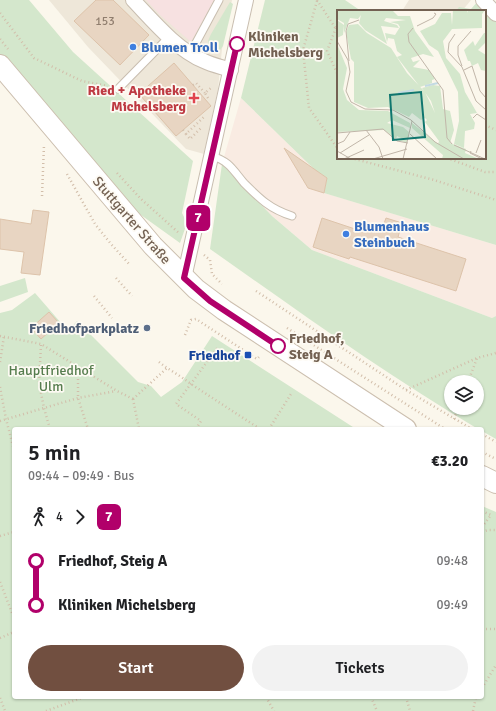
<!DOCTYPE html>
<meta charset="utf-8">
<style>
body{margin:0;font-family:Signika,sans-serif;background:#f2f2f2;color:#202124;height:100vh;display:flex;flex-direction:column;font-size:15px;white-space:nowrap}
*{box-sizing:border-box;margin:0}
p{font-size:13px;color:#757577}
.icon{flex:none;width:22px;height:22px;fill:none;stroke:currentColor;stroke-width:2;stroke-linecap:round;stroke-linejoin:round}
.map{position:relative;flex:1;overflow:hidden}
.sheet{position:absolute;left:12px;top:427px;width:472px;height:272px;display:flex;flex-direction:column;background:#fff;border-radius:4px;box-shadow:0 1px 3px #0004}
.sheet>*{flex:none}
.badge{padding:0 8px;border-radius:6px;font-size:14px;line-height:26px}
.controls{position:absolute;left:444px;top:375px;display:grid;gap:8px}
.controls a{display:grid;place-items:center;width:40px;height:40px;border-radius:50%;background:#fff;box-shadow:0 1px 3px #0004;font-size:20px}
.map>.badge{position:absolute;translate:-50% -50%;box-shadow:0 0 0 2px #fff}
.legs{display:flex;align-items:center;gap:6px;height:44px;padding:0 16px;font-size:13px}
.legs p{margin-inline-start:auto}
.head{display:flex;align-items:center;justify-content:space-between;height:68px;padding:0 16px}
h1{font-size:22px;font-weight:600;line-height:30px}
.cta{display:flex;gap:8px;margin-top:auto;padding:8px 16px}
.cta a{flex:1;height:46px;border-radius:24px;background:#714f40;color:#fff;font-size:16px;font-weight:600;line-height:46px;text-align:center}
.cta a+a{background:#f2f2f2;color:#202124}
ul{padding:0 16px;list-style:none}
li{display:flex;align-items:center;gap:14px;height:44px;font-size:15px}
li i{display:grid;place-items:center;width:6px;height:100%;margin:0 5px;background:currentColor}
li i::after{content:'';width:10px;height:10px;margin:-5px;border:3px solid;border-radius:50%;background:#fff}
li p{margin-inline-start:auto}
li:first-child i{background:linear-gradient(#0000 50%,currentColor 0)}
li:last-child i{background:linear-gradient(currentColor 50%,#0000 0)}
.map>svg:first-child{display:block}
.residential{fill:#eee7d9}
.commercial{fill:#f9ebe2}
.medical{fill:#f7e1e1}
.green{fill:#d4e7cc;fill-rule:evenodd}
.building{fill:#e8d5c2;stroke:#ddc3aa}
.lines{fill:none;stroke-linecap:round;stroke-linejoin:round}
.service-casing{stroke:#c9beb0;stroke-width:9}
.minor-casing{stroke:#c9beb0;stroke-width:16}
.secondary-casing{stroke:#ccbfaf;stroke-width:22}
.path{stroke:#d2beaa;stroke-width:2.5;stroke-dasharray:1 3;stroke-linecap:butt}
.service{stroke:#fff;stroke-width:7}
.minor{stroke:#fff;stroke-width:14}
.secondary{stroke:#fff;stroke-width:20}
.line-1-casing{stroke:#fff;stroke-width:9}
.line-1{stroke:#b1006a;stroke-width:6}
.stop-1-dot{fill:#fff;stroke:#b1006a;stroke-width:2}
.shop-dot{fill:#3f7fe0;stroke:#fdfaf3;stroke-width:1.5}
.health-dot{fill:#e0444e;stroke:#fdfaf3;stroke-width:1.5}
.service-dot{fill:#5c6f8a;stroke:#fdfaf3;stroke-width:1.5}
.transit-dot{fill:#1a4fb4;stroke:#fdfaf3;stroke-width:1.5}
.labels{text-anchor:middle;stroke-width:3.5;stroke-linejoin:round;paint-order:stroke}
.number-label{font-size:12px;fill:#907e6e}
.stop-label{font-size:14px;font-weight:bold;fill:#736152;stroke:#fdfaf3;text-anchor:start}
.shop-label{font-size:14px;font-weight:bold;fill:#366cbe;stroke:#fdfaf3;text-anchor:start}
.health-label{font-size:14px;font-weight:bold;fill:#be3a42;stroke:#fdfaf3;text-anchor:end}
.street-label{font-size:14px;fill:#736152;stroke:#fdfaf3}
.service-label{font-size:14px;font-weight:bold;fill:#4e5e75;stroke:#fdfaf3;text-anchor:end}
.transit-label{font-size:14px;font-weight:bold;fill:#164399;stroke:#fdfaf3;text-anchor:end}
.park-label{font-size:14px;fill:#567d4e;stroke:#fdfaf3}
.inset-river{fill:none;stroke:#c3dae2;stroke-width:2}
.inset-road{fill:none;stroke:#c1b6a9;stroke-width:1}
.view{fill:#0f766e;fill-opacity:0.15;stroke:#0f766e;stroke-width:2}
.inset-edge{fill:none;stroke:#736152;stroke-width:2}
</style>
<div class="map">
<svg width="496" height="711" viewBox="0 0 496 711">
<rect width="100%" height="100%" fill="#fbf7ec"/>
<g class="residential">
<polygon points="49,0 232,0 222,49 218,89 204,154 186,149 88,47"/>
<polygon points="409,0 471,0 462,11 402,11"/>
</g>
<polygon class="commercial" points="241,98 314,169 301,176 308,188 496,245 496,316 492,318 312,250 272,216 222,164"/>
<polygon class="medical" points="146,0 214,0 191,42 160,15"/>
<g class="green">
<polygon points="0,0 29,0 73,52 193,161 182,213 187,223 180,243 134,210 0,63"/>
<polygon points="265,0 345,0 361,11 338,11 338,158 485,158 485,11 456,11 459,7 471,9 479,0 496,14 496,245 324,193 327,178 315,170 241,98"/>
<polygon points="230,2 233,4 223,46 220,50 213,50 209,46 208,41 211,34"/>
<path d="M222 164 272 216 312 250 492 318 496 316V439L482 431V429H478C385 374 298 311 210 249ZM451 382H477V408H451Z"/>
<polygon points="25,278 28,292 0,302 0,286"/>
<polygon points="35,293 68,331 77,321 138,382 151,386 161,397 182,382 212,336 356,429 14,429 14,697 482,697 482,506 496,512 496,711 0,711 0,313 12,310"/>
</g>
<g class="building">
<polygon points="96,0 113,0 149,35 120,65 74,21"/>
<polygon points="174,63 211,106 176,136 139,94"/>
<polygon points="284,148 327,178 324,193 308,188"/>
<polygon points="33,210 49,212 40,275 21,273 24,252 0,249 0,219 31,224"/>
<polygon points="322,218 361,231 363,225 381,232 386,218 402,223 398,237 466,259 456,291 350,257 349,259 313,247"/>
<polygon points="49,312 59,323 41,339 31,328"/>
</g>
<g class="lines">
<defs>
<g id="service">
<polyline points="190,54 219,0"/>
<polyline points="118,89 169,37"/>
<path d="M212 156C229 161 233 170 244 183 260 199 270 209 292 216"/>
</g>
<g id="minor">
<path d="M133 0C153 21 177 50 204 61 212 65 222 67 231 70"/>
<polyline points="483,0 496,14"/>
<polyline points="184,278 246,0"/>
</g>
<g id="secondary">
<polyline points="0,65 153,246 196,289 224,310 406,429"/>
<polyline points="482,476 496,483"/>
</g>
</defs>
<use href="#service" class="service-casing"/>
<use href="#minor" class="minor-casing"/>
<use href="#secondary" class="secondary-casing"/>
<g class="path">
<polyline points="317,0 338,32"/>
<polyline points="317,1 303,50 309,108 338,149"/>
<polyline points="0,13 34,58 82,81 108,86"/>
<polyline points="336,28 327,51 338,75"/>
<polyline points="0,39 8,49"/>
<polyline points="193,85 196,83 205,93"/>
<polyline points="208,98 205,93 212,87"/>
<polyline points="485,125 496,130"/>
<polyline points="183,130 186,134 204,117"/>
<polyline points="186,134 190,139 202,127"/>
<polyline points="351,158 434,180 496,200"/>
<polyline points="447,158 485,172 496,172"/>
<polyline points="117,173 141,199 180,234"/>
<polyline points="67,174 95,224 111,244 130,265"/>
<polyline points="42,196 44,145"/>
<polyline points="204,255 210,260 212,274 222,284"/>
<polyline points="116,278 132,296"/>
<polyline points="256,291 406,390 472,429"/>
<polyline points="94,296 112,318"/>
<polyline points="287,328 445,429"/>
<polyline points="185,335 191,320 196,319 257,359 259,357"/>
<polyline points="0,336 41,344 117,391 133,399"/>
<polyline points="41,345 39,383 44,408 50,429"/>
<polyline points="0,362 4,336"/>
<path d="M159 362C169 370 181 376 191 384L260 429"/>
<polyline points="78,367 78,398 88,429"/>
<polyline points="468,382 477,358 496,353"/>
<polyline points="0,387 6,419 14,450"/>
<polyline points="406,390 477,358"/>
<polyline points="133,399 167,368"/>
<polyline points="133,399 139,429"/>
<polyline points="454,419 458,408"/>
<polyline points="0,421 78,398 116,391"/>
<polyline points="196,429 201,421 176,404 218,347"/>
<polyline points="269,429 291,394"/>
<polyline points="482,434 496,442"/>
<polyline points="482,452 496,459"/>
<polyline points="482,511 491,515 482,527"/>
<polyline points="482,532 488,530 496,530"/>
<polyline points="0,536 14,532"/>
<polyline points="0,582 14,618"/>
<polyline points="482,629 496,629"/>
<polyline points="0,638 14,632"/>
<polyline points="482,688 496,665"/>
<polyline points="266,697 274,711"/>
<polyline points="371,697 377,711"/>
<polyline points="406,697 410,711"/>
<polyline points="0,698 5,711"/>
<polyline points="46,711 84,697"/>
<polyline points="473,711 476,697"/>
</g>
<use href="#service" class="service"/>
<use href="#minor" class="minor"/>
<use href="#secondary" class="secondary"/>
</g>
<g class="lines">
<defs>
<polyline id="line-1" points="237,44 184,278 210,301 278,346"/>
</defs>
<use href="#line-1" class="line-1-casing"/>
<use href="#line-1" class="line-1"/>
</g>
<g class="stop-1-dot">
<circle cx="237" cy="44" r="7"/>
<circle cx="278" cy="346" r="7"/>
</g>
<g class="shop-dot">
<circle cx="133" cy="47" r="4"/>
<circle cx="346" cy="234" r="4"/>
</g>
<path class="health-dot" d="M192 92h4v4h4v4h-4v4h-4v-4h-4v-4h4z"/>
<circle class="service-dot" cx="147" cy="328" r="4"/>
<rect class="transit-dot" x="244" y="351" width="8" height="8" rx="2"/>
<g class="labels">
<g class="number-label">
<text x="105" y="25">153</text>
</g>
<g class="stop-label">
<text x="248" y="41">Kliniken<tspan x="248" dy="16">Michelsberg</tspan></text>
<text x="289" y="343">Friedhof,<tspan x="289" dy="16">Steig A</tspan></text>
</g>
<g class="shop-label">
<text x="141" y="52">Blumen Troll</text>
<text x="354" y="231">Blumenhaus<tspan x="354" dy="16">Steinbuch</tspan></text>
</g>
<g class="health-label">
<text x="186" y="95">Ried + Apotheke<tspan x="186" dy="16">Michelsberg</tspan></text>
</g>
<g class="street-label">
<text transform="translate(132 220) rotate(49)" y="5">Stuttgarter Straße</text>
</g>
<g class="service-label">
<text x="139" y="333">Friedhofparkplatz</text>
</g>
<g class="transit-label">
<text x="240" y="360">Friedhof</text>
</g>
<g class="park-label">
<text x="51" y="375">Hauptfriedhof<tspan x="51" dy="16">Ulm</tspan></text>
</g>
</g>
<g transform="translate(337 10)">
<rect width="149" height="149" fill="#fbf7ec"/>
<path d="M0 0H55L61 6H73L78 21 97 47 86 44 74 48 76 52 83 50 76 57 92 60 98 69 95 70V73L83 77 60 47 65 45 60 41 57 29 51 28 50 32 48 23 58 25 63 17 61 14 53 12 69 10 49 8 47 11 60 15 62 18 44 16 50 34 28 20 22 13 24 5 21 9 13 8 7 23V13L0 9ZM116 0H130V3L131 0H148L145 4V18L115 19 106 31 109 48 123 64 128 82 140 103 133 104 138 113 137 119 128 121 127 138 117 134 122 111 121 82 101 41 92 35 83 21 98 14 105 3H114L115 15ZM0 10 7 15 6 25 0 28ZM21 14 30 23 54 38 70 63 88 82 98 103 94 91 85 78 96 75 103 76 106 99 113 101 117 120 113 133 129 139 128 143 142 149H105L106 145 75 118V113L101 134 102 131 88 112 90 110 88 108 84 110 75 103 72 107 51 97 31 98 17 92V52L14 49 9 22 12 15ZM147 23H149V32L141 40 149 45V61L144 60 141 53 135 56 133 51H131L127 40 136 31 138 36ZM0 34 10 58 6 79 10 90 22 100 51 101 73 113V118L55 110 50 113 66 117 72 122 70 133 61 130 66 129 60 126 59 129 47 120 0 122Z" fill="#d4e7cc"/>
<path class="inset-river" d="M88 76 101 73M61 83 77 80"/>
<path class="inset-road" d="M80 16 96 8 99 4 97 3M76 18 71 24 72 32 106 80 110 128 115 134M118 24 112 33 111 42 125 57 139 91 149 100M0 31 11 50 13 62 9 81 14 92 28 99 56 100 74 110 98 132 127 149M12 51 9 21 11 14 22 10M125 56 121 45V36L134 21M127 60 135 56 143 81 149 88M136 108 140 104 149 110M29 120 42 137 46 149M0 123 46 119 60 131 71 133M73 124 100 149M0 134 7 131 13 122M117 135 148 149M0 141 14 149M134 141 133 143 145 149M3 143 32 125M139 143 144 130M7 149 27 140M36 149 70 139M66 149 75 111"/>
<path class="view" d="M84 82 88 127 56 130 53 85Z"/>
<rect width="149" height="149" class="inset-edge"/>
</g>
</svg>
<div class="controls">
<a><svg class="icon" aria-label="layers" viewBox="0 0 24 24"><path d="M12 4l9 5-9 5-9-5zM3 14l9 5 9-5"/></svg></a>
</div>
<b class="badge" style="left:198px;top:218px;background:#b1006a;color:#fff">7</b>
<section class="sheet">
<div class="head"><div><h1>5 min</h1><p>09:44 – 09:49 · Bus</p></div><b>€3.20</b></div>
<div class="legs"><svg class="icon" aria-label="walk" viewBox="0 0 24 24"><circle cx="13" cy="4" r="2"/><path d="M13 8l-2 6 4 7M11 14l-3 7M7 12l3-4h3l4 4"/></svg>4<svg class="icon" aria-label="forward" viewBox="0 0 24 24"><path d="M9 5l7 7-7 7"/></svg><b class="badge" style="background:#b1006a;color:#fff">7</b></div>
<ul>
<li><i style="color:#b1006a"></i><b>Friedhof, Steig A</b><p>09:48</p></li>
<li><i style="color:#b1006a"></i><b>Kliniken Michelsberg</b><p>09:49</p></li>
</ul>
<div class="cta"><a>Start</a><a>Tickets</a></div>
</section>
</div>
